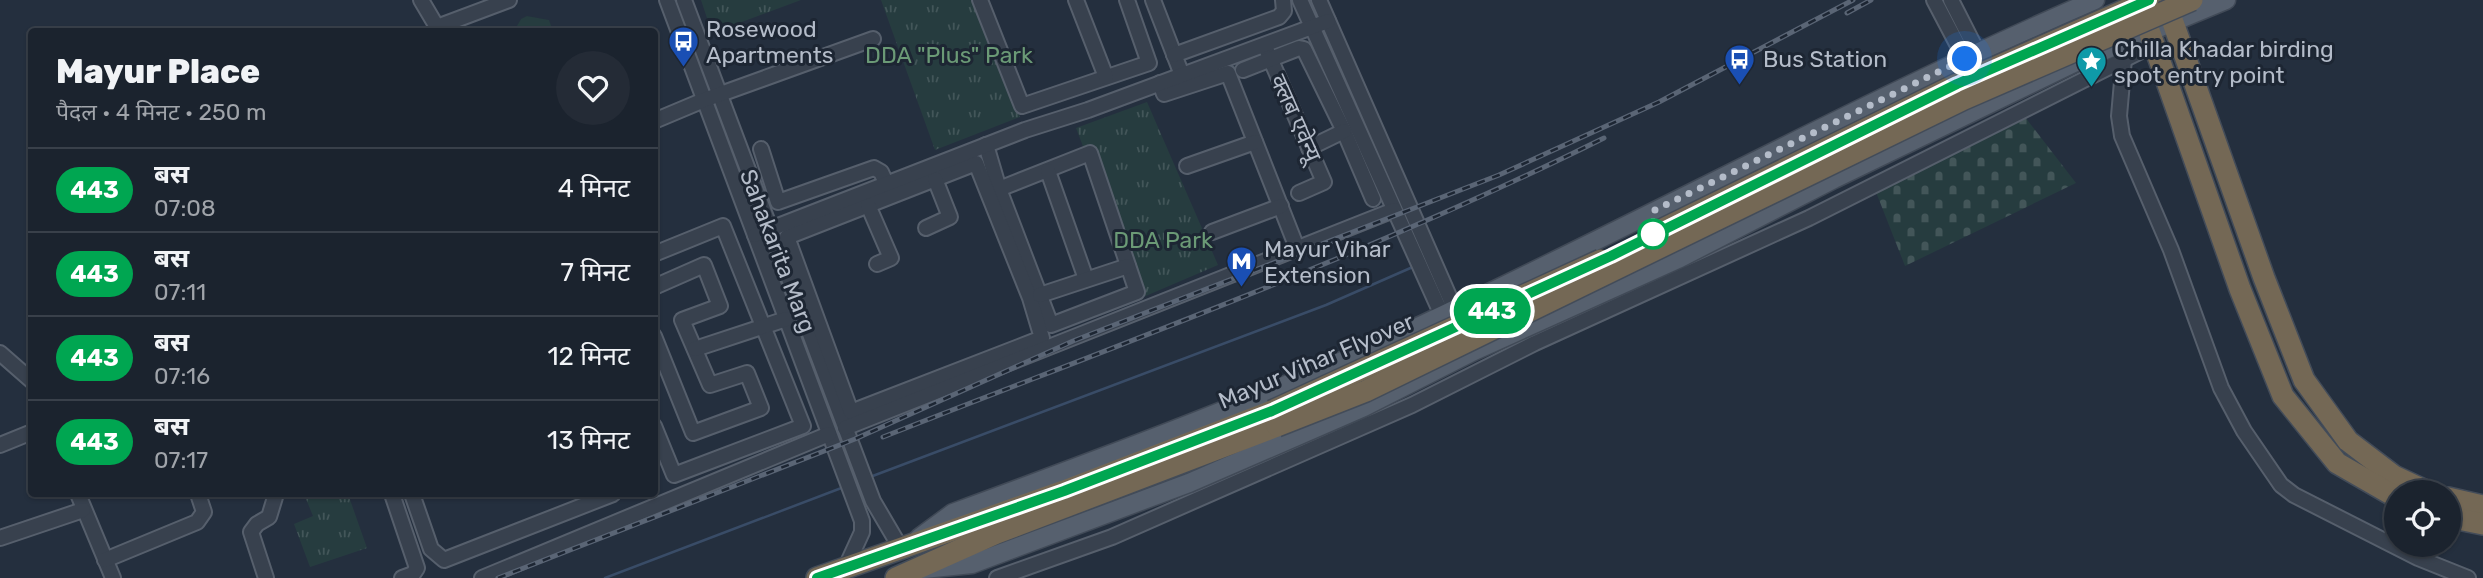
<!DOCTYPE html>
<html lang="hi">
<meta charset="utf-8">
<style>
body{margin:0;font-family:Rubik,"Noto Sans Devanagari",sans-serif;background:#242b36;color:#f1f3f6;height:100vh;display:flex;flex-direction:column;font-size:26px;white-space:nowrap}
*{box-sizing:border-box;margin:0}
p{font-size:23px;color:#a0a4aa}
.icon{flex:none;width:38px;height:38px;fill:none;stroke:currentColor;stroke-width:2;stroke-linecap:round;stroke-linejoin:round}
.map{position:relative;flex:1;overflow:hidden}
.panel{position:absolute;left:28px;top:28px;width:630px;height:469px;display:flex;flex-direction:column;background:#1b232e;border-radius:7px;box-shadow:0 2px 5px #0004,0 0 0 2px #39404a}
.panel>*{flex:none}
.badge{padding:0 14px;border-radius:23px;font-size:24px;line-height:46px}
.controls{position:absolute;left:2384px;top:480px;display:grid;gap:14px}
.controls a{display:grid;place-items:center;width:77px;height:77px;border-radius:50%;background:#1b232e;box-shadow:0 2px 5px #0004,0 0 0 2px #39404a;font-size:35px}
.you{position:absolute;width:35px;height:35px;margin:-18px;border:5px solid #fff;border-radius:50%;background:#1a73e8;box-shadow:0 0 0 10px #1a73e833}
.map>.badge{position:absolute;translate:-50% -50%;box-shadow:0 0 0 4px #fff}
.round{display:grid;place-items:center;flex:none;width:74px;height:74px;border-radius:37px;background:#242b36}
.headline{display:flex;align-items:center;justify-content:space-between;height:119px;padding:0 28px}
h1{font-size:33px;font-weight:800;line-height:52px}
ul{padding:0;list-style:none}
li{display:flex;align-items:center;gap:21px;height:84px;padding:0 28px;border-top:2px solid #39404a}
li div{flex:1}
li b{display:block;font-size:26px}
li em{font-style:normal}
li .badge{min-width:77px;font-weight:700;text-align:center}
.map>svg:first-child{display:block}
.cemetery{fill:url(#cemetery-stones)}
.park{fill:url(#park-tufts)}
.pitch{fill:#263c3f}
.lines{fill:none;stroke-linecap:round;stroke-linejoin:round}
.stream{stroke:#394c67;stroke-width:2.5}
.minor-casing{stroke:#565f6c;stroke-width:18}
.major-casing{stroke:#414a57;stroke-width:21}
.highway-casing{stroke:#434c59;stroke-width:24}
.minor{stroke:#38414e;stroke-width:14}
.major{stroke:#56606e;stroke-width:18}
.highway{stroke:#746855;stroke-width:21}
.rail-casing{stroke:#5a6575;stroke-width:5}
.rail{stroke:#1d2633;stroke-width:2.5;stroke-dasharray:8;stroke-linecap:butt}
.highway-bridge-casing{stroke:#434c59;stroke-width:24;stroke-linecap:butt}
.highway-bridge{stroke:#746855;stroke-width:21}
.line-casing{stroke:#fff;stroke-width:16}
.line{stroke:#00a651;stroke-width:10}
.walk{stroke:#b4bcc9;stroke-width:7;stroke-dasharray:0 12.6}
.stop-dot{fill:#fff;stroke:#00a651;stroke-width:3.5}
.labels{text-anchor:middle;stroke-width:6;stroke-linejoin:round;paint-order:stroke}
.poi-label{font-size:23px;fill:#b4bcc9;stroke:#1d2633;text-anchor:start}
.park-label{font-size:23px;fill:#6b9a76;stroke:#1d2633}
.street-label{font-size:23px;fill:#b4bcc9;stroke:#1d2633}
</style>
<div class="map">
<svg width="2483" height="578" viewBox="0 0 2483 578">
<defs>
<pattern id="cemetery-stones" width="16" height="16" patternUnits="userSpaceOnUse" patternTransform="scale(1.75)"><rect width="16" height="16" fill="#263c3f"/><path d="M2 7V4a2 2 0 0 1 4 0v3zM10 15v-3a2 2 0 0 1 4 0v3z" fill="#435659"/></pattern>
<pattern id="park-tufts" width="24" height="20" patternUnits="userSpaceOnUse" patternTransform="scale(1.75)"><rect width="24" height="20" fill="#263c3f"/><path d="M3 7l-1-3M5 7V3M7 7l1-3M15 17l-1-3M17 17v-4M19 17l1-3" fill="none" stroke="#435659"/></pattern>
</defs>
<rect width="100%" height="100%" fill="#242f3e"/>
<polygon class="cemetery" points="2025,117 2076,183 1905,266 1874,187"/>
<g class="park">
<polygon points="701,0 801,0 712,33"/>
<polygon points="881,0 979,0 1020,117 935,150"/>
<polygon points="1147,102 1218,265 1141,298 1076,128"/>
<polygon points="304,494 348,494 367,548 310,567 294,524 313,516"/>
</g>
<polygon class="pitch" points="527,16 549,20 553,31 514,31 521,19"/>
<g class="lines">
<g class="stream">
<polyline points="870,477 1326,305 1415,266"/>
<polyline points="605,578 844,487"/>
</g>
<defs>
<g id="minor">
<polyline points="421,0 437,27 509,0"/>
<polyline points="667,0 862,521 862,532 846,567"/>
<polyline points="684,0 873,501 900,547"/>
<polyline points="980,0 1022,106 1149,63 1127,0"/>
<polyline points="1076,0 1106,77"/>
<polyline points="1153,0 1182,75"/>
<polyline points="1300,0 1446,324"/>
<polyline points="1319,0 1459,319"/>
<polyline points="1934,0 1965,59"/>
<polyline points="1951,0 1978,53"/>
<polyline points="1267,51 1324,182 1299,193"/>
<polyline points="1174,55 1279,17 1284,11 1283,0"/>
<polyline points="2124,59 2119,116 2122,136 2171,250 2221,388 2244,431 2281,485 2294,495 2418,558 2468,578"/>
<polyline points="1243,70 1299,48 1304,49 1344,131 1373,199"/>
<polyline points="1160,83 1164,94 1228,73 1297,248"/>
<polyline points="654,121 704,100 873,39"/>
<polyline points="986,145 999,189 1051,325 1137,292 1090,153 999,189"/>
<polyline points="1309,148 1344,131"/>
<polyline points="761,149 778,202 874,168 881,172 887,185"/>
<polygon points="976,163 1030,298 1042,338 851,412 787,237"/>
<polyline points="1187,166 1255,142"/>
<polyline points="1048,171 1086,279"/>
<polyline points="868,205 891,258 877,264"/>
<polyline points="926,228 950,217 935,179"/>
<polyline points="1212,232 1281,206"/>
<polyline points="755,235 1025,130 1088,110 1328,21"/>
<polyline points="654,254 723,226 803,426 674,475 654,426"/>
<polyline points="654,287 704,265 720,306 682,320 710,385 747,373 761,408 693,433 654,336"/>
<polyline points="1040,295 1128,266"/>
<polyline points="695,349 786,319"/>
<polyline points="0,353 32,381"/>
<polyline points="845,428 1394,210"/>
<polyline points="0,445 32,432"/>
<polyline points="78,494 113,578"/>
<polyline points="392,494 417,568 413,574 402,578"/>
<polyline points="412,494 431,549 444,560 613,494"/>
<polyline points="0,538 83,510"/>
<polyline points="105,560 197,522 204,512 198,494"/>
<polyline points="266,578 251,532 257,524 269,517 276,494"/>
<polyline points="482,578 829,434"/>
<polyline points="997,578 1112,537 1412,405 1535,343 1809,218 2153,45"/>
</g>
<g id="major">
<path d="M919 538 953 513C1119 452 1284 391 1443 315 1661 212 1873 96 2095 0"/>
<polyline points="924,569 972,564 1189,483 1364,407 1474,351 1680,258 1834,179 2074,63 2226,0"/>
</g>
<g id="highway">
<polyline points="2165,0 2264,278 2304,380 2348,441 2394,476 2428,492"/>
<polyline points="2140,5 2240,289 2283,396 2337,463 2396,497"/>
<polyline points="2448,498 2483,506"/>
<polyline points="2448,517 2483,524"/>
<polyline points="817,578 1064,491 1272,411"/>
<polyline points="896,578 997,533 1277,426"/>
</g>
</defs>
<use href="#minor" class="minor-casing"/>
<use href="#major" class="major-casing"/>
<use href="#highway" class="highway-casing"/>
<use href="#minor" class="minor"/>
<use href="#major" class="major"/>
<use href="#highway" class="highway"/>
<defs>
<g id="rail">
<polyline points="1847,13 1871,0"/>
<path d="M883 437C1125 342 1371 254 1604 138"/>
<polyline points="498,578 855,439 1073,341 1499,175 1659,102 1853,0"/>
</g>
</defs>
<use href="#rail" class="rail-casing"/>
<use href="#rail" class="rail"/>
<defs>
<g id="highway-bridge">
<polyline points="1651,235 1957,84 2148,0"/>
<polyline points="1272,411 1601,260"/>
<polyline points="1277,426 1366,391 1964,99 2192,0"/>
</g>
</defs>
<use href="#highway-bridge" class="highway-bridge-casing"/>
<use href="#highway-bridge" class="highway-bridge"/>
</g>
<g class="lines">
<defs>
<polyline id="line" points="817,578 1064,491 1272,411 1611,256 1957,84 2149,0"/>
</defs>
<use href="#line" class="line-casing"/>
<use href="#line" class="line"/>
<polyline class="walk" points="1653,234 1653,211 1965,59"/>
</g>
<defs>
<symbol id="bus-pin" viewBox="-11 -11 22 30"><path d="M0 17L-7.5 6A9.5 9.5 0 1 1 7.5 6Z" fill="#1a4fb4" stroke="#1d2633"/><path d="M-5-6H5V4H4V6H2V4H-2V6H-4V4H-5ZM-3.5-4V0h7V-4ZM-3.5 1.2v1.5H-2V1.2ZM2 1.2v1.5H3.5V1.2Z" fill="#fff"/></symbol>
<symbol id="sight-pin" viewBox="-11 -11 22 30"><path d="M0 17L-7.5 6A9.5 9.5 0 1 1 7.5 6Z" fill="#0f9aa8" stroke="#1d2633"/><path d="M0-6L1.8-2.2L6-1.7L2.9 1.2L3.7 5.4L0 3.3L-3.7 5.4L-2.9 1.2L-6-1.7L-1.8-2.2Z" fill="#fff"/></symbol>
<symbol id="metro-pin" viewBox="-11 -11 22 30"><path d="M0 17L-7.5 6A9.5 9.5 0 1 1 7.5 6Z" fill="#1a4fb4" stroke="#1d2633"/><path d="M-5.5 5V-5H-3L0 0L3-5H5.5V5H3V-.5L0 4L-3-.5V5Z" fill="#fff"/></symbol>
</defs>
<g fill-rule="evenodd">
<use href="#bus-pin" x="666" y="24" width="35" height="47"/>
<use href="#bus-pin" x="1722" y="42" width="35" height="47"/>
<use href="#sight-pin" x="2074" y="44" width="35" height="47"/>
<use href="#metro-pin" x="1224" y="244" width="35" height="47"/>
</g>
<circle class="stop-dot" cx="1653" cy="234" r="14"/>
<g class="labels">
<g class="poi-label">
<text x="706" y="37">Rosewood<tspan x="706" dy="26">Apartments</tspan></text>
<text x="2114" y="57">Chilla Khadar birding<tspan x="2114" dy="26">spot entry point</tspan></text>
<text x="1763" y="67">Bus Station</text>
<text x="1264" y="257">Mayur Vihar<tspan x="1264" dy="26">Extension</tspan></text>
</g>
<g class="park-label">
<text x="949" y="63">DDA "Plus" Park</text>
<text x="1163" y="248">DDA Park</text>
</g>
<g class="street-label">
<text transform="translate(1296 118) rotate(66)" y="8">क्लब एवेन्यू</text>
<text transform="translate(778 251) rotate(69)" y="8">Sahakarita Marg</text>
<text transform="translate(1316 361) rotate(-23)" y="8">Mayur Vihar Flyover</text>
</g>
</g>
</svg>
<div class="controls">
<a><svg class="icon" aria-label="locate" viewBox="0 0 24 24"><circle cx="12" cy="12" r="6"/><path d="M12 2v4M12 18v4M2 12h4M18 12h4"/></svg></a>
</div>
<div class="you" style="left:1965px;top:59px"></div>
<b class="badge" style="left:1492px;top:311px;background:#00a651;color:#fff">443</b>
<section class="panel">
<div class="headline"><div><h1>Mayur Place</h1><p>पैदल · 4 मिनट · 250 m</p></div><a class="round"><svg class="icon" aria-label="heart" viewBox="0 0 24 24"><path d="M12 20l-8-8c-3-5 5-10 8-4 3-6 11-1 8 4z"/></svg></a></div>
<ul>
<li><span class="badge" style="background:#00a651;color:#fff">443</span><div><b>बस</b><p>07:08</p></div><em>4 मिनट</em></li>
<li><span class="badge" style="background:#00a651;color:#fff">443</span><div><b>बस</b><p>07:11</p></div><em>7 मिनट</em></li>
<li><span class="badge" style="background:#00a651;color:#fff">443</span><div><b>बस</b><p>07:16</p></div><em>12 मिनट</em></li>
<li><span class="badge" style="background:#00a651;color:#fff">443</span><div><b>बस</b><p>07:17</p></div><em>13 मिनट</em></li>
</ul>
</section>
</div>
